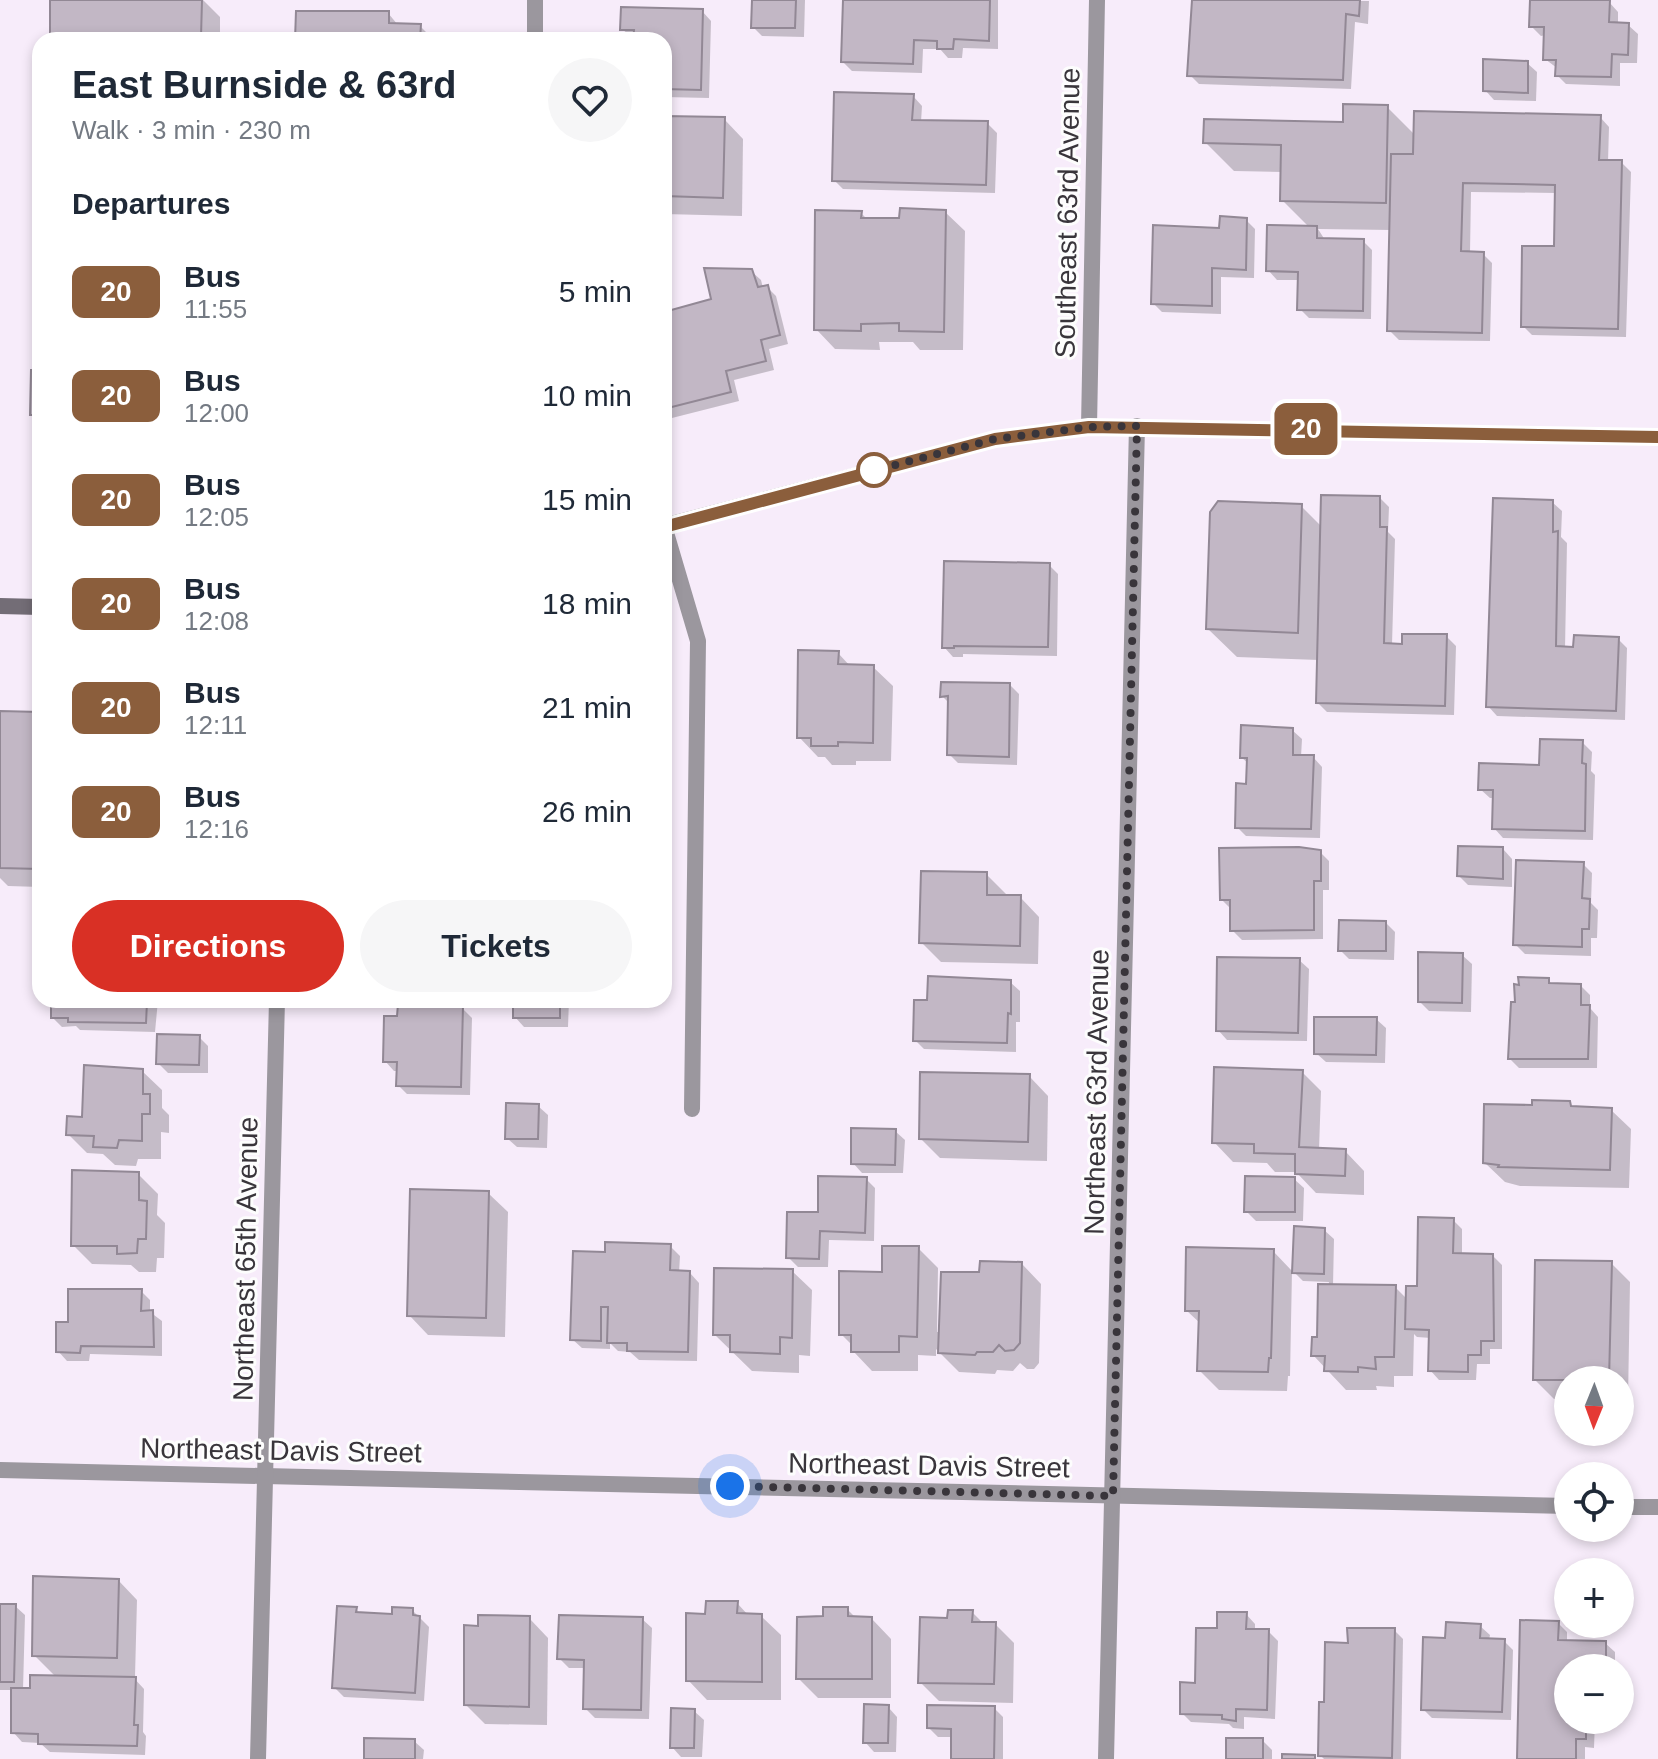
<!DOCTYPE html>
<meta charset="utf-8">
<style>
body{margin:0;font-family:Arial,sans-serif;background:#f6f6f7;color:#1f2937;height:100vh;display:flex;flex-direction:column;font-size:30px;white-space:nowrap}
*{box-sizing:border-box;margin:0}
p{font-size:26px;color:#747a83}
.icon{flex:none;width:44px;height:44px;fill:none;stroke:currentColor;stroke-width:2;stroke-linecap:round;stroke-linejoin:round}
.map{position:relative;flex:1;overflow:hidden}
.details{position:absolute;left:32px;top:32px;width:640px;height:976px;display:flex;flex-direction:column;background:#fff;border-radius:24px;box-shadow:0 4px 12px #0003}
.details>*{flex:none}
.badge{padding:0 16px;border-radius:12px;font-size:28px;line-height:52px}
.needle{width:52px;rotate:181deg}
.controls{position:absolute;left:1554px;top:1366px;display:grid;gap:16px}
.controls a{display:grid;place-items:center;width:80px;height:80px;border-radius:50%;background:#fff;box-shadow:0 4px 12px #0003;font-size:40px}
.you{position:absolute;width:40px;height:40px;margin:-20px;border:6px solid #fff;border-radius:50%;background:#1a73e8;box-shadow:0 0 0 12px #1a73e833}
.map>.badge{position:absolute;translate:-50% -50%;box-shadow:0 0 0 4px #fff}
h2{padding:0 40px;font-size:30px;line-height:72px}
.round{display:grid;place-items:center;flex:none;width:84px;height:84px;border-radius:42px;background:#f6f6f7}
.overview{display:flex;align-items:center;justify-content:space-between;height:136px;padding:0 40px}
h1{font-size:38px;font-weight:700;line-height:60px}
.button{display:flex;gap:16px;margin-top:auto;padding:16px 40px}
.button a{flex:1;height:92px;border-radius:48px;background:#d93025;color:#fff;font-size:32px;font-weight:700;line-height:92px;text-align:center}
.button a+a{background:#f6f6f7;color:#1f2937}
ul{padding:0;list-style:none}
li{display:flex;align-items:center;gap:24px;height:104px;padding:0 40px}
li div{flex:1}
li b{display:block;font-size:30px}
li em{font-style:normal}
li .badge{min-width:88px;font-weight:700;text-align:center}
.map>svg:first-child{display:block}
.shadow{fill:#0003}
.building{fill:#c2b7c5;stroke:#928895;stroke-width:2}
.lines{fill:none;stroke-linecap:round;stroke-linejoin:round}
.service{stroke:#9b979e;stroke-width:16}
.minor{stroke:#9b979e;stroke-width:16}
.secondary{stroke:#736d76;stroke-width:16}
.line-casing{stroke:#fff;stroke-width:18}
.line{stroke:#8b5e3c;stroke-width:12}
.walk{stroke:#39353b;stroke-width:8;stroke-dasharray:0 14.4}
.stop-dot{fill:#fff;stroke:#8b5e3c;stroke-width:4}
.labels{text-anchor:middle;stroke-width:6;stroke-linejoin:round;paint-order:stroke}
.street-label{font-size:28px;fill:#39353b;stroke:#fdfdfd}
</style>
<div class="map">
<svg width="1658" height="1759" viewBox="0 0 1658 1759">
<rect width="100%" height="100%" fill="#f7ecfa"/>
<g class="shadow">
<polygon points="52,0 203,0 220,17 220,40 56,40 52,35"/>
<polygon points="754,0 805,0 804,37 762,36 753,27"/>
<polygon points="845,0 998,0 998,49 963,48 962,58 948,58 940,49 923,49 922,73 852,71 843,62"/>
<polygon points="1269,0 1369,1 1368,24 1355,22 1351,89 1199,84 1190,75"/>
<polygon points="1609,2 1618,12 1618,24 1628,25 1638,34 1637,63 1620,63 1620,86 1566,84 1557,75 1557,68 1545,59 1546,35 1541,36 1531,26"/>
<polygon points="702,11 711,21 709,98 664,97 664,40 635,40 622,29"/>
<polygon points="388,13 398,25 420,26 429,35 429,40 297,40"/>
<polygon points="1527,63 1537,72 1536,101 1494,100 1485,90"/>
<polygon points="913,96 922,106 921,122 987,123 997,133 995,193 843,189 834,180"/>
<polygon points="1387,107 1416,136 1600,117 1609,127 1608,162 1621,162 1631,172 1626,337 1532,335 1523,326 1556,248 1556,193 1471,192 1470,253 1483,254 1492,263 1490,341 1399,340 1389,330 1391,230 1318,229 1325,240 1363,241 1372,250 1371,319 1309,318 1300,309 1300,280 1277,280 1268,270 1309,227 1282,200 1282,172 1234,171 1205,142 1345,124"/>
<polygon points="664,118 724,119 743,139 742,216 664,214"/>
<polygon points="945,212 965,231 963,350 920,350 913,342 879,342 880,350 835,349 816,329 861,213 868,220 901,220"/>
<polygon points="1246,220 1255,229 1254,278 1221,277 1221,314 1162,312 1153,303 1221,230"/>
<polygon points="751,271 761,280 763,288 767,287 776,296 788,344 769,349 774,370 734,380 739,401 672,418 664,409 664,314 714,301"/>
<polygon points="1380,498 1389,507 1388,532 1395,539 1392,645 1404,646 1446,636 1456,646 1454,715 1327,712 1318,703 1319,660 1237,657 1208,629 1301,506 1322,527"/>
<polygon points="1552,502 1562,511 1561,537 1567,543 1565,649 1618,639 1627,648 1625,720 1497,716 1488,706"/>
<polygon points="1049,565 1058,574 1057,656 963,654 963,657 953,657 944,647"/>
<polygon points="838,653 851,667 873,667 893,686 891,761 856,761 856,765 832,765 825,757 818,757 799,737"/>
<polygon points="1010,685 1019,694 1017,765 958,763 949,754 950,704 942,696"/>
<polygon points="0,713 40,714 40,887 8,886 0,878"/>
<polygon points="1292,730 1302,739 1301,757 1313,757 1322,767 1320,838 1246,836 1237,827 1248,786 1249,764 1242,758"/>
<polygon points="1582,742 1592,752 1591,771 1595,775 1593,840 1503,838 1494,828 1495,798 1490,798 1480,789 1541,767"/>
<polygon points="1503,849 1512,859 1512,887 1468,885 1459,876"/>
<polygon points="1320,852 1329,861 1329,890 1323,890 1323,939 1242,940 1232,930 1232,910 1222,900"/>
<polygon points="1583,864 1592,873 1591,903 1598,910 1597,938 1591,938 1591,956 1525,954 1515,944"/>
<polygon points="986,874 1006,894 1006,897 1020,897 1039,917 1038,964 941,962 921,942"/>
<polygon points="1386,923 1395,932 1394,960 1349,959 1340,950"/>
<polygon points="1462,955 1472,964 1471,1012 1429,1011 1420,1002"/>
<polygon points="1299,960 1309,969 1307,1041 1227,1040 1218,1030"/>
<polygon points="1548,980 1553,985 1581,986 1590,995 1590,1008 1598,1017 1597,1068 1519,1068 1510,1059"/>
<polygon points="1010,982 1020,991 1020,1022 1016,1022 1016,1052 924,1049 915,1040 929,1003"/>
<polygon points="53,1000 158,1000 155,1032 80,1030 76,1026 62,1027 53,1018"/>
<polygon points="515,1000 569,1000 568,1027 524,1027 515,1017"/>
<polygon points="462,1008 472,1018 470,1095 407,1094 398,1085 399,1071 394,1071 385,1061"/>
<polygon points="1376,1019 1386,1028 1385,1063 1326,1062 1316,1053"/>
<polygon points="199,1037 208,1046 208,1073 168,1073 158,1063"/>
<polygon points="142,1071 162,1090 162,1108 169,1115 169,1133 161,1132 161,1159 138,1159 136,1166 115,1165 103,1154 87,1153 68,1134"/>
<polygon points="1302,1072 1321,1091 1319,1150 1345,1151 1364,1171 1364,1195 1316,1193 1296,1172 1275,1172 1267,1163 1233,1162 1214,1142"/>
<polygon points="1029,1076 1048,1096 1047,1161 940,1158 921,1139"/>
<polygon points="1569,1103 1574,1108 1611,1110 1631,1129 1629,1188 1520,1186 1505,1182 1485,1163 1534,1107"/>
<polygon points="538,1106 548,1115 547,1148 517,1147 507,1138"/>
<polygon points="895,1131 905,1140 903,1173 862,1173 853,1163"/>
<polygon points="138,1174 158,1194 157,1215 165,1223 164,1258 157,1258 156,1272 139,1272 131,1265 92,1264 73,1245"/>
<polygon points="866,1179 875,1188 874,1241 829,1240 828,1267 798,1267 788,1257 820,1214"/>
<polygon points="1294,1179 1304,1188 1303,1221 1256,1221 1246,1211"/>
<polygon points="488,1193 508,1212 505,1337 428,1335 409,1315"/>
<polygon points="1453,1220 1462,1229 1462,1255 1493,1256 1502,1265 1502,1349 1490,1349 1490,1364 1477,1364 1476,1380 1439,1380 1430,1370 1431,1338 1417,1337 1414,1334 1413,1376 1394,1376 1394,1387 1376,1386 1377,1390 1346,1390 1313,1355 1319,1339 1329,1282 1303,1281 1294,1272 1324,1230 1334,1239 1333,1286 1395,1287 1408,1300 1419,1289"/>
<polygon points="670,1246 680,1256 679,1273 690,1273 699,1283 697,1361 639,1360 630,1352 618,1351 610,1343 610,1349 582,1348 572,1339 607,1254"/>
<polygon points="918,1248 938,1268 937,1332 940,1332 981,1274 1022,1264 1041,1284 1039,1363 1034,1369 1027,1369 1020,1363 1013,1371 997,1370 995,1374 959,1372 936,1349 936,1356 918,1355 918,1371 872,1371 853,1351 853,1346 841,1334 884,1274"/>
<polygon points="1273,1251 1292,1271 1290,1376 1288,1376 1287,1391 1219,1390 1199,1370 1201,1324 1187,1311"/>
<polygon points="1611,1263 1630,1282 1628,1400 1620,1400 1620,1380 1568,1380 1568,1399 1554,1399 1535,1380"/>
<polygon points="792,1271 812,1290 810,1356 799,1355 799,1373 752,1371 715,1335"/>
<polygon points="141,1291 150,1300 150,1312 162,1321 162,1356 90,1354 89,1361 67,1361 58,1351 70,1324"/>
<polygon points="118,1580 137,1600 135,1677 132,1676 144,1689 143,1732 146,1736 145,1755 50,1752 40,1743 22,1742 13,1732 13,1690 0,1690 0,1606 15,1606 25,1615 23,1690 32,1690 56,1677 34,1655"/>
<polygon points="737,1603 749,1616 761,1616 781,1635 781,1700 707,1700 688,1680 707,1616"/>
<polygon points="356,1609 362,1615 394,1616 412,1610 429,1627 424,1701 344,1697 334,1687"/>
<polygon points="847,1609 856,1618 872,1619 891,1639 891,1698 818,1698 798,1678 825,1618"/>
<polygon points="972,1612 984,1624 995,1624 1014,1643 1013,1703 939,1701 920,1682 949,1620"/>
<polygon points="1246,1614 1255,1624 1255,1631 1268,1631 1278,1641 1275,1719 1244,1717 1244,1729 1233,1728 1229,1724 1191,1722 1182,1713 1197,1685 1219,1630"/>
<polygon points="529,1618 548,1638 547,1725 485,1724 466,1705 480,1628"/>
<polygon points="642,1619 652,1628 649,1719 595,1718 585,1708 586,1668 569,1668 559,1658"/>
<polygon points="1558,1623 1567,1632 1567,1642 1605,1643 1615,1652 1615,1668 1568,1668 1568,1720 1595,1720 1594,1748 1585,1747 1585,1759 1519,1759"/>
<polygon points="1480,1626 1490,1635 1489,1640 1504,1641 1513,1650 1511,1720 1432,1718 1423,1709 1447,1640"/>
<polygon points="1394,1630 1403,1639 1401,1759 1324,1759 1320,1755 1326,1704 1350,1645"/>
<polygon points="888,1707 897,1717 896,1752 874,1752 865,1742"/>
<polygon points="994,1708 1003,1717 1003,1759 953,1759 953,1737 938,1737 929,1728"/>
<polygon points="694,1711 704,1720 702,1757 681,1757 672,1747"/>
<polygon points="1262,1740 1272,1750 1272,1759 1228,1759"/>
<polygon points="414,1741 424,1750 423,1759 366,1759"/>
</g>
<g class="building">
<polygon points="50,0 202,0 201,37 50,36"/>
<polygon points="752,0 796,0 795,28 751,28"/>
<polygon points="843,0 990,0 989,41 954,39 953,49 937,49 937,41 914,40 913,64 841,62"/>
<polygon points="1192,0 1360,0 1359,16 1346,14 1343,80 1187,76"/>
<polygon points="1530,0 1610,0 1609,22 1629,23 1628,55 1612,54 1611,77 1555,76 1556,60 1543,60 1544,27 1529,27"/>
<polygon points="621,7 703,9 701,90 664,89 664,40 633,40 634,30 620,30"/>
<polygon points="296,11 389,11 389,23 421,24 420,40 295,40"/>
<polygon points="1483,59 1528,61 1528,93 1483,91"/>
<polygon points="834,92 914,94 912,120 988,121 986,185 832,181"/>
<polygon points="1343,104 1388,105 1386,203 1280,201 1281,145 1203,143 1204,119 1343,122"/>
<polygon points="1414,111 1601,115 1599,160 1622,160 1618,329 1521,327 1522,246 1554,246 1555,185 1463,183 1461,251 1484,252 1482,333 1387,331 1391,154 1413,154"/>
<polygon points="664,116 725,117 723,198 664,196"/>
<polygon points="900,208 946,210 944,332 899,331 899,323 861,324 861,331 814,330 815,210 862,211 861,218 899,218"/>
<polygon points="1220,216 1247,218 1246,270 1212,268 1212,306 1151,304 1153,225 1219,228"/>
<polygon points="1267,225 1317,226 1317,238 1364,239 1363,311 1297,310 1298,272 1266,271"/>
<polygon points="704,268 752,269 758,287 768,285 780,335 761,340 766,361 726,371 731,392 664,409 664,312 711,299"/>
<polygon points="31,370 40,370 40,477 35,476 37,415 30,415"/>
<polygon points="1321,495 1380,496 1380,527 1387,527 1384,643 1402,644 1402,634 1447,634 1445,706 1316,703"/>
<polygon points="1493,498 1553,500 1553,532 1558,531 1556,646 1573,647 1574,635 1619,637 1616,711 1486,707"/>
<polygon points="1218,501 1302,504 1298,633 1206,629 1210,512"/>
<polygon points="944,561 1050,563 1048,647 954,646 954,648 942,648"/>
<polygon points="798,650 839,651 838,664 874,665 873,743 838,742 838,746 811,746 811,738 797,738"/>
<polygon points="941,682 1010,683 1009,757 947,755 948,696 940,697"/>
<polygon points="0,711 40,712 40,869 0,868"/>
<polygon points="1241,725 1293,728 1293,755 1314,755 1311,829 1235,828 1236,783 1246,784 1247,758 1240,758"/>
<polygon points="1540,739 1583,740 1582,763 1586,764 1585,831 1492,829 1493,790 1478,790 1479,763 1539,765"/>
<polygon points="1458,846 1503,847 1503,879 1457,876"/>
<polygon points="1299,847 1321,850 1321,881 1314,881 1314,930 1230,931 1230,900 1220,900 1219,848"/>
<polygon points="1516,860 1584,862 1582,898 1590,899 1589,929 1582,929 1582,947 1513,945"/>
<polygon points="921,871 987,872 987,895 1021,895 1020,946 919,943"/>
<polygon points="1339,920 1386,921 1386,951 1338,951"/>
<polygon points="1418,952 1463,953 1462,1003 1418,1002"/>
<polygon points="1217,957 1300,958 1298,1033 1216,1031"/>
<polygon points="928,976 1011,980 1011,1014 1008,1013 1007,1043 913,1041 914,1000 927,1000"/>
<polygon points="1518,977 1549,978 1549,983 1581,984 1581,1005 1590,1005 1588,1059 1508,1059 1511,1002 1515,1002 1514,984 1519,985"/>
<polygon points="51,1000 150,1000 150,1002 147,1002 146,1023 68,1022 68,1018 51,1018"/>
<rect x="513" y="1000" width="47" height="18"/>
<polygon points="398,1004 463,1006 461,1087 396,1086 397,1062 383,1062 384,1016 397,1016"/>
<polygon points="1314,1017 1377,1017 1376,1055 1314,1054"/>
<polygon points="157,1034 200,1035 199,1065 156,1064"/>
<polygon points="84,1065 143,1069 143,1094 150,1094 150,1114 142,1114 142,1141 119,1140 117,1148 93,1147 94,1136 66,1135 67,1116 82,1117"/>
<polygon points="1214,1067 1303,1070 1299,1147 1346,1149 1345,1176 1295,1174 1295,1154 1254,1153 1254,1144 1212,1143"/>
<polygon points="920,1072 1030,1074 1028,1142 919,1139"/>
<polygon points="1532,1100 1570,1101 1571,1106 1612,1108 1610,1170 1498,1167 1499,1165 1483,1163 1484,1104 1532,1105"/>
<polygon points="506,1103 539,1104 538,1139 505,1139"/>
<polygon points="851,1128 896,1129 895,1165 851,1164"/>
<polygon points="72,1170 139,1172 139,1200 147,1201 146,1239 138,1239 137,1253 117,1254 117,1246 71,1246"/>
<polygon points="818,1176 867,1177 865,1233 820,1231 819,1259 786,1258 787,1212 818,1212"/>
<polygon points="1245,1176 1295,1177 1295,1212 1244,1212"/>
<polygon points="410,1189 489,1191 486,1318 407,1316"/>
<polygon points="1418,1217 1454,1218 1453,1253 1493,1254 1494,1341 1481,1341 1481,1355 1468,1355 1468,1372 1428,1371 1429,1330 1405,1329 1406,1286 1417,1286"/>
<polygon points="1294,1226 1325,1228 1324,1274 1292,1273"/>
<polygon points="605,1242 671,1244 670,1270 690,1271 688,1352 627,1351 627,1343 607,1343 608,1307 601,1307 601,1341 570,1340 573,1251 605,1252"/>
<polygon points="882,1246 919,1246 917,1337 899,1336 899,1352 851,1352 851,1335 839,1335 839,1271 882,1272"/>
<polygon points="1186,1247 1274,1249 1271,1358 1269,1358 1268,1372 1197,1371 1199,1311 1185,1311"/>
<polygon points="1535,1260 1612,1261 1609,1380 1533,1380"/>
<polygon points="980,1261 1022,1262 1020,1343 1014,1350 1005,1351 999,1345 993,1352 977,1352 975,1355 938,1353 941,1272 979,1272"/>
<polygon points="714,1268 793,1269 792,1338 780,1337 780,1354 730,1352 730,1335 713,1335"/>
<polygon points="1318,1284 1396,1285 1394,1357 1375,1357 1376,1369 1358,1367 1358,1372 1324,1371 1325,1356 1311,1356 1312,1337 1317,1337"/>
<polygon points="68,1289 142,1289 141,1311 153,1310 154,1347 81,1346 80,1353 56,1352 56,1322 68,1322"/>
<polygon points="33,1576 119,1579 117,1658 32,1656"/>
<polygon points="706,1601 738,1601 737,1613 762,1614 762,1682 686,1681 686,1613 705,1614"/>
<polygon points="0,1604 16,1604 14,1682 0,1682"/>
<polygon points="337,1606 357,1607 356,1612 392,1614 392,1607 413,1608 413,1615 420,1616 415,1693 332,1688"/>
<polygon points="823,1607 848,1607 848,1616 872,1617 872,1679 796,1679 797,1617 823,1616"/>
<polygon points="948,1610 973,1610 972,1622 996,1622 994,1684 918,1683 920,1617 947,1618"/>
<polygon points="1217,1612 1247,1612 1246,1629 1269,1629 1267,1710 1236,1709 1236,1721 1222,1719 1222,1715 1180,1714 1180,1682 1195,1683 1196,1628 1217,1628"/>
<polygon points="478,1615 530,1616 529,1707 464,1705 464,1625 478,1626"/>
<polygon points="559,1615 643,1617 641,1710 583,1709 584,1660 557,1659"/>
<polygon points="1520,1620 1559,1621 1558,1640 1606,1641 1606,1668 1568,1668 1568,1720 1586,1720 1586,1739 1576,1739 1576,1759 1517,1759"/>
<polygon points="1446,1622 1481,1624 1480,1638 1505,1639 1502,1712 1421,1710 1423,1637 1445,1638"/>
<polygon points="1347,1628 1395,1628 1392,1758 1318,1756 1319,1702 1324,1702 1325,1642 1348,1643"/>
<polygon points="30,1675 136,1677 134,1725 138,1725 137,1746 38,1744 38,1734 11,1733 11,1688 30,1688"/>
<polygon points="864,1704 889,1705 888,1743 863,1743"/>
<polygon points="927,1705 995,1706 994,1759 951,1759 951,1729 927,1728"/>
<polygon points="671,1708 695,1709 694,1748 670,1748"/>
<polygon points="364,1738 415,1739 415,1759 364,1759"/>
<rect x="1226" y="1738" width="37" height="21"/>
<polygon points="1282,1754 1315,1755 1315,1759 1282,1759"/>
</g>
<g class="lines">
<polyline class="service" points="664,526 698,641 692,1109"/>
<g class="minor">
<polyline points="535,0 535,40"/>
<polyline points="1089,427 1097,0"/>
<polyline points="0,1470 1568,1506"/>
<polyline points="1620,1507 1658,1507"/>
<polyline points="258,1759 277,1000"/>
<polyline points="1106,1759 1137,426"/>
</g>
<g class="secondary">
<polyline points="664,526 995,439 1089,427 1658,437"/>
<polyline points="0,606 40,607"/>
</g>
</g>
<g class="lines">
<defs>
<polyline id="line" points="664,527 995,439 1089,427 1658,437"/>
</defs>
<use href="#line" class="line-casing"/>
<use href="#line" class="line"/>
<polyline class="walk" points="730,1486 1113,1496 1137,426 1089,427 995,439 868,472 874,470"/>
</g>
<circle class="stop-dot" cx="874" cy="470" r="16"/>
<g class="labels">
<g class="street-label">
<text transform="translate(1067 213) rotate(-89)" y="10">Southeast 63rd Avenue</text>
<text transform="translate(1096 1092) rotate(-89)" y="10">Northeast 63rd Avenue</text>
<text transform="translate(245 1259) rotate(-89)" y="10">Northeast 65th Avenue</text>
<text transform="translate(281 1450) rotate(1)" y="10">Northeast Davis Street</text>
<text transform="translate(929 1465) rotate(1)" y="10">Northeast Davis Street</text>
</g>
</g>
</svg>
<div class="controls">
<a><svg class="needle" viewBox="-14 -14 28 28"><path d="M0-13l5 13h-10z" fill="#e53935"/><path d="M0 13l5-13h-10z" fill="#747a83"/></svg></a>
<a><svg class="icon" aria-label="locate" viewBox="0 0 24 24"><circle cx="12" cy="12" r="6"/><path d="M12 2v4M12 18v4M2 12h4M18 12h4"/></svg></a>
<a>+</a>
<a>−</a>
</div>
<div class="you" style="left:730px;top:1486px"></div>
<b class="badge" style="left:1306px;top:429px;background:#8b5e3c;color:#fff">20</b>
<section class="details">
<div class="overview"><div><h1>East Burnside &amp; 63rd</h1><p>Walk · 3 min · 230 m</p></div><a class="round"><svg class="icon" aria-label="heart" viewBox="0 0 24 24"><path d="M12 20l-8-8c-3-5 5-10 8-4 3-6 11-1 8 4z"/></svg></a></div>
<h2>Departures</h2>
<ul>
<li><span class="badge" style="background:#8b5e3c;color:#fff">20</span><div><b>Bus</b><p>11:55</p></div><em>5 min</em></li>
<li><span class="badge" style="background:#8b5e3c;color:#fff">20</span><div><b>Bus</b><p>12:00</p></div><em>10 min</em></li>
<li><span class="badge" style="background:#8b5e3c;color:#fff">20</span><div><b>Bus</b><p>12:05</p></div><em>15 min</em></li>
<li><span class="badge" style="background:#8b5e3c;color:#fff">20</span><div><b>Bus</b><p>12:08</p></div><em>18 min</em></li>
<li><span class="badge" style="background:#8b5e3c;color:#fff">20</span><div><b>Bus</b><p>12:11</p></div><em>21 min</em></li>
<li><span class="badge" style="background:#8b5e3c;color:#fff">20</span><div><b>Bus</b><p>12:16</p></div><em>26 min</em></li>
</ul>
<div class="button"><a>Directions</a><a>Tickets</a></div>
</section>
</div>
